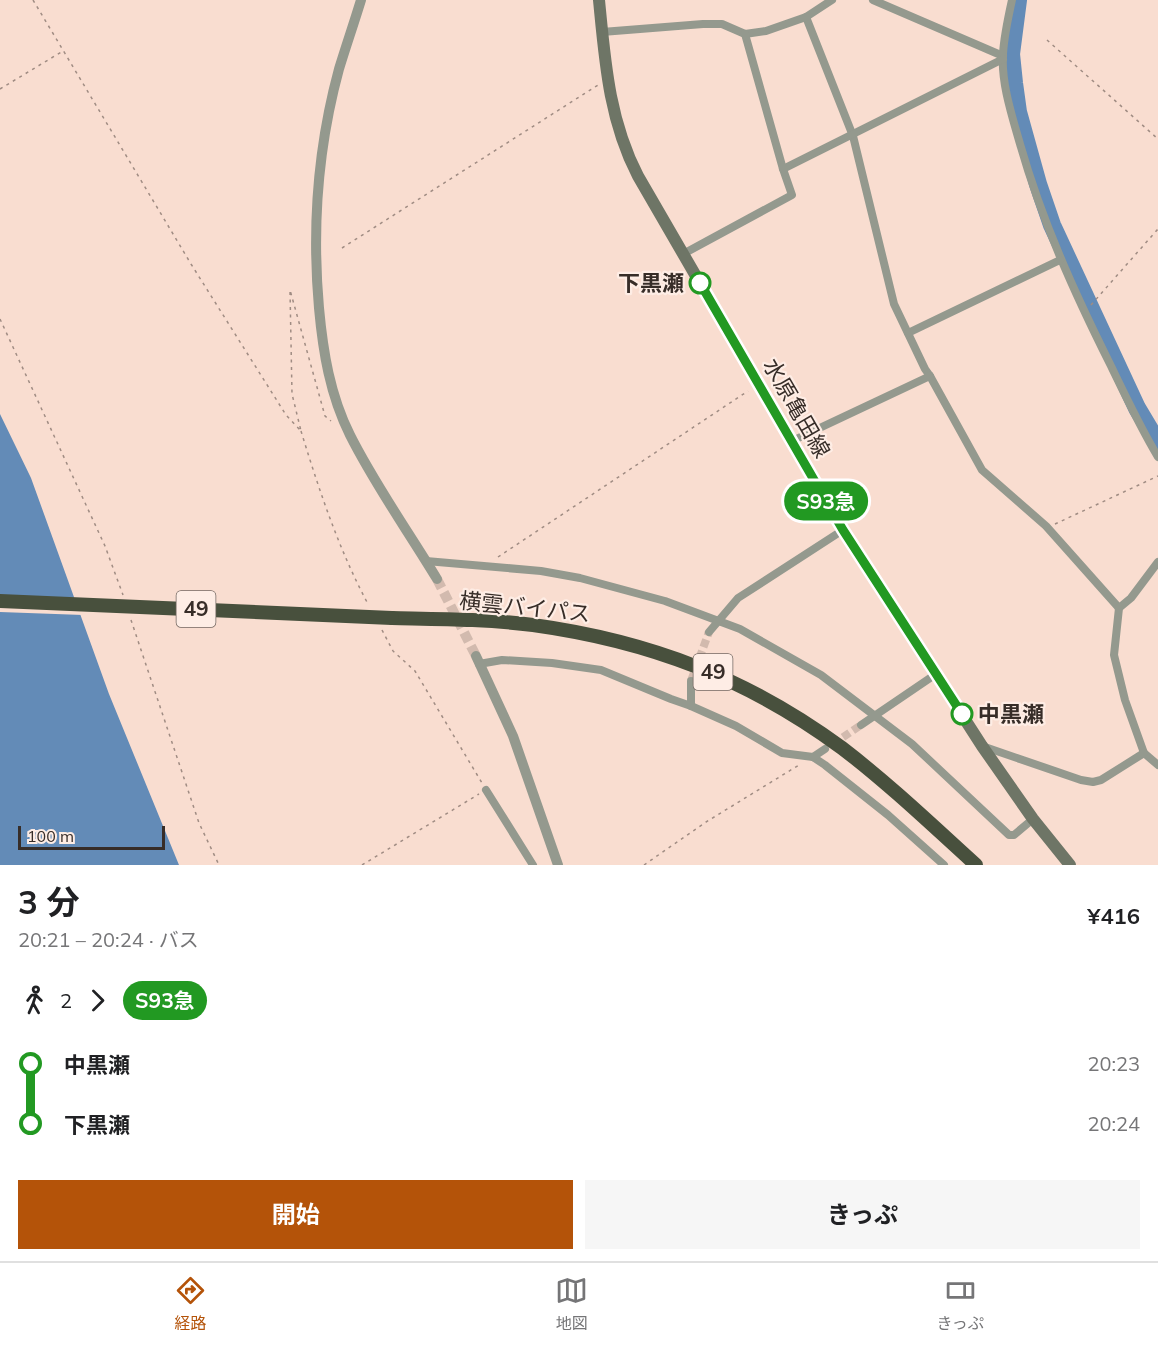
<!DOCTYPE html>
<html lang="ja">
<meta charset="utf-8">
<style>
body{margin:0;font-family:Mulish,"Noto Sans JP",sans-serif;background:#f6f6f6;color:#202124;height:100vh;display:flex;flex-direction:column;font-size:22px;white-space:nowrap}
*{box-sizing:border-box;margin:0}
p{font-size:20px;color:#757577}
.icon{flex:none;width:33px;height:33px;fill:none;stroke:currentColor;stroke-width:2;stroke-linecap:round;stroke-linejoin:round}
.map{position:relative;height:865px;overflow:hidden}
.drawer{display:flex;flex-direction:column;background:#fff;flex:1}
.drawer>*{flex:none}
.badge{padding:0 12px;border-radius:20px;font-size:21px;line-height:39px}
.scale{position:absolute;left:18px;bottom:15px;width:147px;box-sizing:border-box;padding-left:6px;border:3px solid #372d28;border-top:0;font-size:16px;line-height:21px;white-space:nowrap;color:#372d28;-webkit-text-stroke:4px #feede5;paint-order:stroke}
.map>.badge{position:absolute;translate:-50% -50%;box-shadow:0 0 0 3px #fff}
.legs{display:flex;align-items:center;gap:9px;height:66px;padding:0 18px;font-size:20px}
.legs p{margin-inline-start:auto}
.overview{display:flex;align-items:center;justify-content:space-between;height:102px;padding:0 18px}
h1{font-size:33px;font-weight:700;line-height:45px}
.button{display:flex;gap:12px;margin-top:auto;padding:12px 18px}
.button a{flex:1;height:69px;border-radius:0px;background:#b45309;color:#fff;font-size:24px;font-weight:700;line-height:69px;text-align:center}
.button a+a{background:#f6f6f6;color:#202124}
ul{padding:0 18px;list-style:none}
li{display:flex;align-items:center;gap:21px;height:60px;font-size:22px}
li i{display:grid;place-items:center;width:9px;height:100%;margin:0 8px;background:currentColor}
li i::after{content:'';width:15px;height:15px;margin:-8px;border:4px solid;border-radius:50%;background:#fff}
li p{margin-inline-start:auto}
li:first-child i{background:linear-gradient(#0000 50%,currentColor 0)}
li:last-child i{background:linear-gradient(currentColor 50%,#0000 0)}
.tabs{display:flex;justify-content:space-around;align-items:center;height:84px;border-top:2px solid #e0e0e0;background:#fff;font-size:16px;color:#757577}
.tabs a{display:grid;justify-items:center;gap:3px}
.tabs .selected{color:#b45309}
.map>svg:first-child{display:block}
.water{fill:#638bb7}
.pier{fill:#f9ddd0}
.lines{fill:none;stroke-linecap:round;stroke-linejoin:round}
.river{stroke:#638bb7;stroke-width:18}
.minor-tunnel{stroke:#d2baae;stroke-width:8;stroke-dasharray:8 4;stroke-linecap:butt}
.tertiary-tunnel{stroke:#d2baae;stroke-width:10;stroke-dasharray:10 5;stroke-linecap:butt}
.path{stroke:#a08c83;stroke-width:1.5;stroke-dasharray:3 4.5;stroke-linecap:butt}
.minor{stroke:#94998e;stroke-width:8}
.tertiary{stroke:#94998e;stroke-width:10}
.secondary{stroke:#6e7566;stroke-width:12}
.trunk{stroke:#48503d;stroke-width:14}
.trunk-bridge{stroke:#48503d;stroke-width:14}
.line-1-casing{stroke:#fff;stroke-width:14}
.line-1{stroke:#292;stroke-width:9}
.stop-1-dot{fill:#fff;stroke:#292;stroke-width:3}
.labels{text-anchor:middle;stroke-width:4.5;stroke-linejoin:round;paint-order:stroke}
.shield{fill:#feede5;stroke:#736761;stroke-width:1.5}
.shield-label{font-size:21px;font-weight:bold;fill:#372d28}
.stop-label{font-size:22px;font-weight:bold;fill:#372d28;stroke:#feede5;text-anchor:end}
.street-label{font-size:22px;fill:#372d28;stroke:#feede5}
</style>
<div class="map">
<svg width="1158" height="865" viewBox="0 0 1158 865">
<rect width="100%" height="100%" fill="#f9ddd0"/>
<polygon class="water" points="0,414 31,478 109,694 179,865 0,865"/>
<polygon class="pier" points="0,595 77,598 83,615 0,612"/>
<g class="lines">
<polyline class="river" points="1018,0 1011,54 1014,83 1018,112 1038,184 1052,225 1137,408 1158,443"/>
<g class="minor-tunnel">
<polyline points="691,681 709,632"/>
<polyline points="833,744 861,725"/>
</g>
<polyline class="tertiary-tunnel" points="437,579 476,656"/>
<g class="path">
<polyline points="33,0 191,264 286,415 301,431 292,394 290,290 325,416 331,421"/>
<polyline points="1047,40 1158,139"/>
<polyline points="0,89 63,51"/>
<polyline points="342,248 598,85"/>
<polyline points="1091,305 1158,229"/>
<polyline points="0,319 105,546 123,595"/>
<path d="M301 431C319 490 339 550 368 604"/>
<polyline points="1055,524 1158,476"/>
<polyline points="498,557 748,391"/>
<polyline points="131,620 199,823 219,865"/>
<polyline points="382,630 393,651 415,671 482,783"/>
<polyline points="362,865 479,794"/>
<polyline points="644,865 706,822 799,765"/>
</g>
<g class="minor">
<polyline points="873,0 1003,56"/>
<path d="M1012 0C1008 18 1004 36 1003 54 1001 83 1012 116 1020 144 1042 221 1074 292 1110 364 1125 395 1140 427 1158 457"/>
<polyline points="806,17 853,136 894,304 925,369 930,376 982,470 1046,526 1119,608"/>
<polyline points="602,32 703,24 722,24 745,34 766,31 806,17 832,0"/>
<polyline points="783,169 1003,59"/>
<polyline points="683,254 792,195 783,169 745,34"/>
<polyline points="908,333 1060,260"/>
<polyline points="792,441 930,376"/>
<polyline points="426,561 541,571 580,578 665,601 740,629 821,675 912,744 1009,835 1014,835 1033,819"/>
<polyline points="1158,562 1131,598 1119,608 1114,655 1125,700 1144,753 1158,765"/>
<polyline points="709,632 738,598 843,530"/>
<polyline points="479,664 502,660 552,663 601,670 671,699 691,706 736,726 782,753 813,757 825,765 888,815 944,865"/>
<polyline points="691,681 691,706"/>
<polyline points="861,725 936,674"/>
<polyline points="982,746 1081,780 1093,782 1101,780 1144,753"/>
<polyline points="813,757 825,749"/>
<polyline points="486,790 533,865"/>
</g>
<g class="tertiary">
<path d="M361 0C354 23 346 46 339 69 318 146 312 229 319 308 323 352 330 395 350 435 375 485 408 531 437 579"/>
<polyline points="476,656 513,736 558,865"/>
</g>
<path class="secondary" d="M599 0C605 62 609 120 638 176L843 530 982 746 1033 819 1070 865"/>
<path class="trunk" d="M392 618C438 619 486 619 533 625 649 641 747 678 842 748 889 784 932 825 976 865"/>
<polyline class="trunk-bridge" points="0,601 392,618"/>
</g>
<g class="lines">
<defs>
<polyline id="line-1" points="700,283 843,530 962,714"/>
</defs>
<use href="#line-1" class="line-1-casing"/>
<use href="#line-1" class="line-1"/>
</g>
<g class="stop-1-dot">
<circle cx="700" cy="283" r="10"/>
<circle cx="962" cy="714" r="10"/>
</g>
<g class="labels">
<g class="shield">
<rect x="176.5" y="591" width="39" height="36" rx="4.5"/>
<rect x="693.5" y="654" width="39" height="36" rx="4.5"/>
</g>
<g class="shield-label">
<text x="196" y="616">49</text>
<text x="713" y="679">49</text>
</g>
<g class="stop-label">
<text x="684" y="291">下黒瀬</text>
<text x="978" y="722" text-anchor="start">中黒瀬</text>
</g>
<g class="street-label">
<text transform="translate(797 408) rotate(60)" y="8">水原亀田線</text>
<text transform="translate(525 607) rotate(6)" y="8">横雲バイパス</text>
</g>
</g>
</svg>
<div class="scale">100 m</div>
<b class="badge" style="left:826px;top:501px;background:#292;color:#fff">S93急</b>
</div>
<section class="drawer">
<div class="overview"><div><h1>3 分</h1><p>20:21 – 20:24 · バス</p></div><b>¥416</b></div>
<div class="legs"><svg class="icon" aria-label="walk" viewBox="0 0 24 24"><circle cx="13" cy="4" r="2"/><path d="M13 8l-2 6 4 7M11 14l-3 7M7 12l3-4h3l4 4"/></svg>2<svg class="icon" aria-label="forward" viewBox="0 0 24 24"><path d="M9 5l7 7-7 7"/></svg><b class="badge" style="background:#292;color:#fff">S93急</b></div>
<ul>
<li><i style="color:#292"></i><b>中黒瀬</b><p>20:23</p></li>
<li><i style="color:#292"></i><b>下黒瀬</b><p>20:24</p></li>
</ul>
<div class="button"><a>開始</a><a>きっぷ</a></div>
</section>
<nav class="tabs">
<a class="selected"><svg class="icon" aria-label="directions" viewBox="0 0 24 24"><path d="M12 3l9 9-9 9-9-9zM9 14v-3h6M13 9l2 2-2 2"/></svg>経路</a>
<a><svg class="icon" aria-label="map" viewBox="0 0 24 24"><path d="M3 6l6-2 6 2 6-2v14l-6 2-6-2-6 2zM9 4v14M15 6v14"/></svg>地図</a>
<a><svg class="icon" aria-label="tickets" viewBox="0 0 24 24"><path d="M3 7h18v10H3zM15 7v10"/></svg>きっぷ</a>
</nav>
